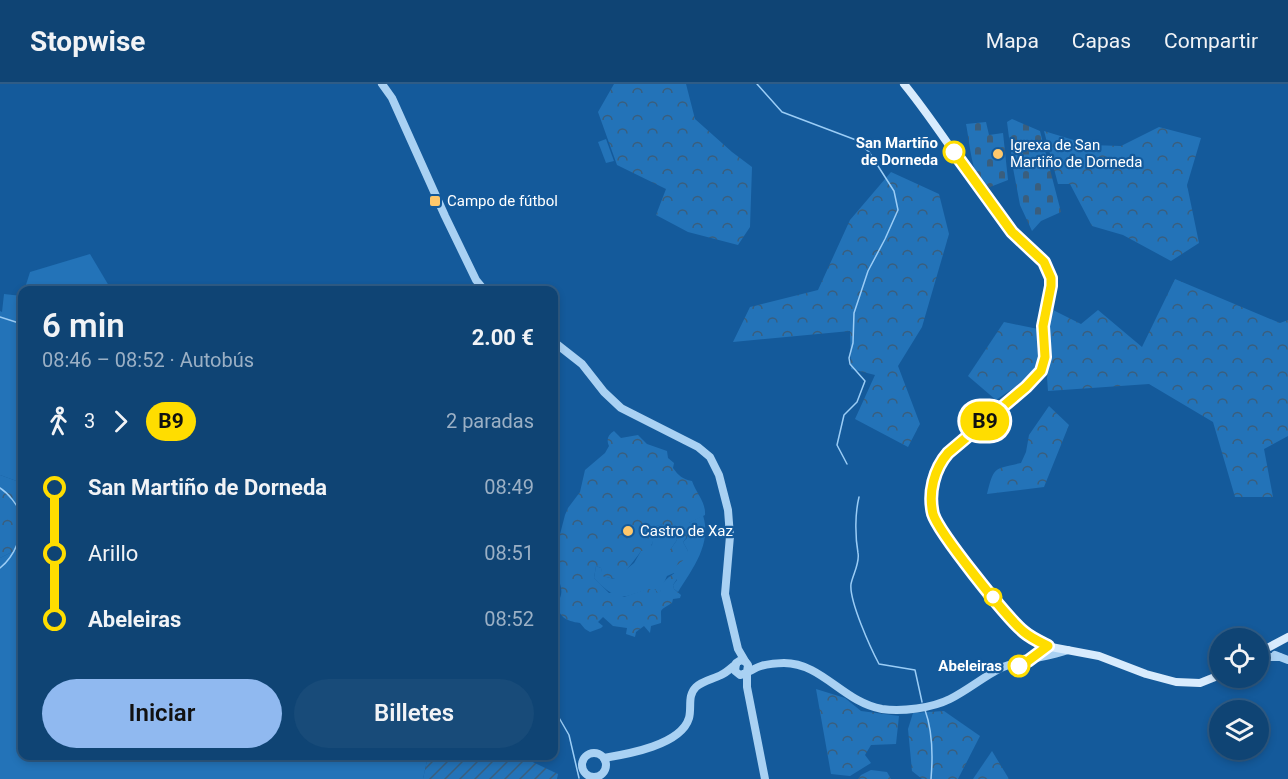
<!DOCTYPE html>
<html lang="es">
<meta charset="utf-8">
<style>
body{margin:0;font-family:Roboto,sans-serif;background:#184b79;color:#f1f3f6;height:100vh;display:flex;flex-direction:column;font-size:22px;white-space:nowrap}
*{box-sizing:border-box;margin:0}
p{font-size:20px;color:#9bb0c5}
.icon{flex:none;width:33px;height:33px;fill:none;stroke:currentColor;stroke-width:2;stroke-linecap:round;stroke-linejoin:round}
.map{position:relative;flex:1;overflow:hidden}
.sheet{position:absolute;left:18px;top:202px;width:540px;height:474px;display:flex;flex-direction:column;background:#0f4474;border-radius:12px;box-shadow:0 3px 9px #0003,0 0 0 2px #2f5c86}
.sheet>*{flex:none}
.badge{padding:0 12px;border-radius:20px;font-size:21px;line-height:39px}
.controls{position:absolute;left:1209px;top:544px;display:grid;gap:12px}
.controls a{display:grid;place-items:center;width:60px;height:60px;border-radius:50%;background:#0f4474;box-shadow:0 3px 9px #0003,0 0 0 2px #2f5c86;font-size:30px}
.map>.badge{position:absolute;translate:-50% -50%;box-shadow:0 0 0 3px #fff}
.legs{display:flex;align-items:center;gap:9px;height:66px;padding:0 24px;font-size:20px}
.legs p{margin-inline-start:auto}
.headline{display:flex;align-items:center;justify-content:space-between;height:102px;padding:0 24px}
h1{font-size:33px;font-weight:600;line-height:45px}
.button{display:flex;gap:12px;margin-top:auto;padding:12px 24px}
.button a{flex:1;height:69px;border-radius:36px;background:#90b9f0;color:#111;font-size:24px;font-weight:600;line-height:69px;text-align:center}
.button a+a{background:#184b79;color:#f1f3f6}
ul{padding:0 24px;list-style:none}
li{display:flex;align-items:center;gap:21px;height:66px;font-size:22px}
li i{display:grid;place-items:center;width:9px;height:100%;margin:0 8px;background:currentColor}
li i::after{content:'';width:15px;height:15px;margin:-8px;border:4px solid;border-radius:50%;background:#0f4474}
li p{margin-inline-start:auto}
li:first-child i{background:linear-gradient(#0000 50%,currentColor 0)}
li:last-child i{background:linear-gradient(currentColor 50%,#0000 0)}
header{display:flex;align-items:center;gap:36px;box-sizing:border-box;height:84px;padding:0 30px;background:#0f4474;border-bottom:2px solid #2f5c86}
header strong{font-size:28px}
nav{display:flex;gap:33px;margin-inline-start:auto;font-size:21px}
.map>svg:first-child{display:block}
.grass{fill:#2373b8}
.forest{fill:url(#forest-crowns)}
.cemetery{fill:url(#cemetery-stones)}
.garden{fill:url(#garden-furrows)}
.lines{fill:none;stroke-linecap:round;stroke-linejoin:round}
.stream{stroke:#9bcdf6;stroke-width:1.5}
.tertiary{stroke:#a9d1f3;stroke-width:8}
.secondary{stroke:#d8ebfd;stroke-width:8}
.line-1-casing{stroke:#fff;stroke-width:14}
.line-1{stroke:#fd0;stroke-width:9}
.stop-1-dot{fill:#fff;stroke:#fd0;stroke-width:3}
.poi-dot{fill:#ffc86b;stroke:#145a9b;stroke-width:2}
.labels{text-anchor:middle;stroke-width:4.5;stroke-linejoin:round;paint-order:stroke}
.stop-label{font-size:15px;font-weight:bold;fill:#fff;stroke:#145a9b;text-anchor:end}
.poi-label{font-size:15px;fill:#fff;stroke:#145a9b;text-anchor:start}
</style>
<header>
<strong>Stopwise</strong>
<nav><a>Mapa</a><a>Capas</a><a>Compartir</a></nav>
</header>
<div class="map">
<svg width="1288" height="695" viewBox="0 0 1288 695">
<defs>
<pattern id="forest-crowns" width="20" height="18" patternUnits="userSpaceOnUse" patternTransform="scale(1.5)"><rect width="20" height="18" fill="#2373b8"/><path d="M2 6a3 3 0 1 1 6 0M12 15a3 3 0 1 1 6 0" fill="none" stroke="#3a5e7d"/></pattern>
<pattern id="cemetery-stones" width="16" height="16" patternUnits="userSpaceOnUse" patternTransform="scale(1.5)"><rect width="16" height="16" fill="#2373b8"/><path d="M2 7V4a2 2 0 0 1 4 0v3zM10 15v-3a2 2 0 0 1 4 0v3z" fill="#3a5e7d"/></pattern>
<pattern id="garden-furrows" width="10" height="10" patternUnits="userSpaceOnUse" patternTransform="scale(1.5)"><rect width="10" height="10" fill="#2373b8"/><path d="M-1 1l2-2M0 10L10 0M9 11l2-2" fill="none" stroke="#3a5e7d"/></pattern>
</defs>
<rect width="100%" height="100%" fill="#145a9b"/>
<g class="grass">
<polygon points="606,55 614,77 606,79 598,58"/>
<polygon points="90,170 112,207 24,207 30,188"/>
<polygon points="4,210 22,212 22,399 0,391 0,227 2,228"/>
<path d="M703 431C712 460 693 484 678 508L674 505 673 501 677 496 674 489 667 492 660 508H657L655 505C644 505 636 510 627 512 615 515 602 503 594 494L596 482 601 484 603 492 614 495 634 479 641 467 652 461 653 452 656 442 663 440 676 451 677 456 670 466 676 482 688 467 683 458 687 454 689 439Z"/>
<polygon points="22,463 22,672 428,672 423,695 0,695 0,474"/>
</g>
<g class="forest">
<polygon points="614,0 686,0 695,35 732,68 752,83 750,143 738,161 688,148 656,131 666,105 617,81 598,28"/>
<polygon points="1159,43 1201,54 1187,101 1199,159 1171,177 1123,151 1092,142 1070,100 1058,100 1044,47 1090,61 1121,62"/>
<polygon points="891,88 939,110 949,150 922,243 898,282 920,340 908,363 855,335 875,291 851,285 850,247 733,258 750,223 818,206 850,136"/>
<path d="M1175 195 1280 239 1288 236V352L1264 365 1273 413H1235L1213 338 1149 300 1048 307C1047 285 1041 247 1049 227L1053 226 1081 240 1098 226 1142 263Z"/>
<polygon points="1004,238 1038,245 1040,274 1030,293 996,316 968,292"/>
<path d="M1049 322 1069 341 1044 403 987 410C994 382 994 385 1021 379L1026 368 1029 351Z"/>
<path d="M614 347 621 354 638 351 647 360 667 367 668 374 674 379 673 384C679 392 682 395 692 397 696 409 706 418 705 431L689 439 690 449 683 458 688 467 687 473 675 483 670 481 667 475 670 466 677 456 676 451 663 440 656 442C653 452 655 467 641 467 638 472 622 492 618 494 614 496 607 493 602 492L601 484 596 482 594 494 609 509 615 508 624 513 647 505H655L657 508H660C661 498 669 492 677 488L679 492 673 501 674 505 681 511 680 514 673 515 672 519C657 528 662 524 661 539L651 542 650 549 644 542 636 548 635 553 626 550 627 544 613 542 603 533 598 538 603 542 601 544 590 548 585 545 580 539C566 537 558 533 557 518L554 515V511L560 514C564 504 558 498 557 488 557 482 558 479 556 473L554 472V464L557 462 565 431 568 424 580 408 585 386 605 369 609 362C606 355 608 351 614 347Z"/>
<polygon points="0,391 22,399 22,463 0,474"/>
<polygon points="816,605 845,614 861,627 899,632 896,660 871,661 865,671 871,679 850,692 831,690"/>
<polygon points="944,627 980,652 958,695 922,695 912,687 908,645 913,629"/>
<polygon points="992,667 1009,695 973,695"/>
<polygon points="871,686 887,688 891,695 858,695 861,691"/>
</g>
<g class="cemetery">
<polygon points="1012,35 1040,47 1061,128 1041,137 1032,147 1020,121 1013,84 1007,38"/>
<path d="M986 38 989 51 1003 49 1008 96 985 105C971 89 970 60 966 40Z"/>
</g>
<g class="garden">
<polygon points="22,576 22,639 18,623"/>
<polygon points="428,672 520,672 558,690 557,695 423,695"/>
</g>
<g class="lines">
<g class="stream">
<polyline points="757,0 782,28 856,56 869,68 894,107 898,126 885,155 868,187 854,229 853,259 849,274 850,280 865,297 857,318 844,331 837,361 847,380"/>
<polyline points="0,233 22,240"/>
<path d="M0 404C8 409 18 421 21 431 25 449 14 473 0 484"/>
<path d="M859 413C855 429 855 452 858 469 860 479 853 490 851 500 849 517 871 565 879 580L915 586 922 618"/>
<polyline points="554,625 569,651 579,694"/>
<path d="M925 626C933 648 933 672 931 695"/>
</g>
<g class="tertiary">
<polyline points="382,0 392,14 445,132 476,196 485,207"/>
<polyline points="554,258 582,280 604,308 621,324 698,363 710,373 719,391 728,426 730,452 725,510 738,565 745,577"/>
<polyline points="1259,569 1262,573 1279,573"/>
<polyline points="1275,571 1288,576"/>
<path d="M747 588 748 581C745 576 741 575 736 579L735 587 740 591C748 589 754 584 761 582 768 580 777 579 784 579 822 579 843 618 882 625 902 628 932 624 950 615 968 606 983 593 1001 584 1022 574 1046 574 1068 566"/>
<polyline points="747,589 747,603 765,695"/>
<circle cx="594" cy="681" r="12"/>
<path d="M604 674C628 670 681 661 689 634 692 623 687 612 696 603 702 597 713 595 721 591 726 589 731 584 736 580"/>
</g>
<g class="secondary">
<path d="M904 0C940 44 969 94 1005 139 1012 147 1018 156 1026 163 1034 170 1044 175 1048 185 1054 201 1046 219 1044 234 1042 251 1050 274 1040 288 1008 336 903 366 938 440L1014 539 1033 555 1051 563 1099 572 1146 590 1176 598 1200 599 1220 591"/>
<polyline points="1258,569 1288,553"/>
</g>
</g>
<g class="lines">
<defs>
<path id="line-1" d="M954 68 1012 148 1044 178 1051 194V202L1043 242 1045 273 1041 287 1026 303 948 369C934 385 928 409 933 430 939 449 1007 534 1024 548 1031 554 1040 558 1048 562L1028 577 1018 579 1019 582"/>
</defs>
<use href="#line-1" class="line-1-casing"/>
<use href="#line-1" class="line-1"/>
</g>
<g class="stop-1-dot">
<circle cx="954" cy="68" r="10"/>
<circle cx="993" cy="513" r="8"/>
<circle cx="1019" cy="582" r="10"/>
</g>
<g class="poi-dot">
<circle cx="998" cy="70" r="6"/>
<rect x="429" y="111" width="12" height="12" rx="3"/>
<circle cx="628" cy="447" r="6"/>
</g>
<g class="labels">
<g class="stop-label">
<text x="938" y="64">San Martiño<tspan x="938" dy="17">de Dorneda</tspan></text>
<text x="1002" y="587">Abeleiras</text>
</g>
<g class="poi-label">
<text x="1010" y="66">Igrexa de San<tspan x="1010" dy="17">Martiño de Dorneda</tspan></text>
<text x="447" y="122">Campo de fútbol</text>
<text x="640" y="452">Castro de Xaz</text>
</g>
</g>
</svg>
<div class="controls">
<a><svg class="icon" aria-label="locate" viewBox="0 0 24 24"><circle cx="12" cy="12" r="6"/><path d="M12 2v4M12 18v4M2 12h4M18 12h4"/></svg></a>
<a><svg class="icon" aria-label="layers" viewBox="0 0 24 24"><path d="M12 4l9 5-9 5-9-5zM3 14l9 5 9-5"/></svg></a>
</div>
<b class="badge" style="left:985px;top:337px;background:#fd0;color:#111">B9</b>
<section class="sheet">
<div class="headline"><div><h1>6 min</h1><p>08:46 – 08:52 · Autobús</p></div><b>2.00 €</b></div>
<div class="legs"><svg class="icon" aria-label="walk" viewBox="0 0 24 24"><circle cx="13" cy="4" r="2"/><path d="M13 8l-2 6 4 7M11 14l-3 7M7 12l3-4h3l4 4"/></svg>3<svg class="icon" aria-label="forward" viewBox="0 0 24 24"><path d="M9 5l7 7-7 7"/></svg><b class="badge" style="background:#fd0;color:#111">B9</b><p>2 paradas</p></div>
<ul>
<li><i style="color:#fd0"></i><b>San Martiño de Dorneda</b><p>08:49</p></li>
<li><i style="color:#fd0"></i><span>Arillo</span><p>08:51</p></li>
<li><i style="color:#fd0"></i><b>Abeleiras</b><p>08:52</p></li>
</ul>
<div class="button"><a>Iniciar</a><a>Billetes</a></div>
</section>
</div>
